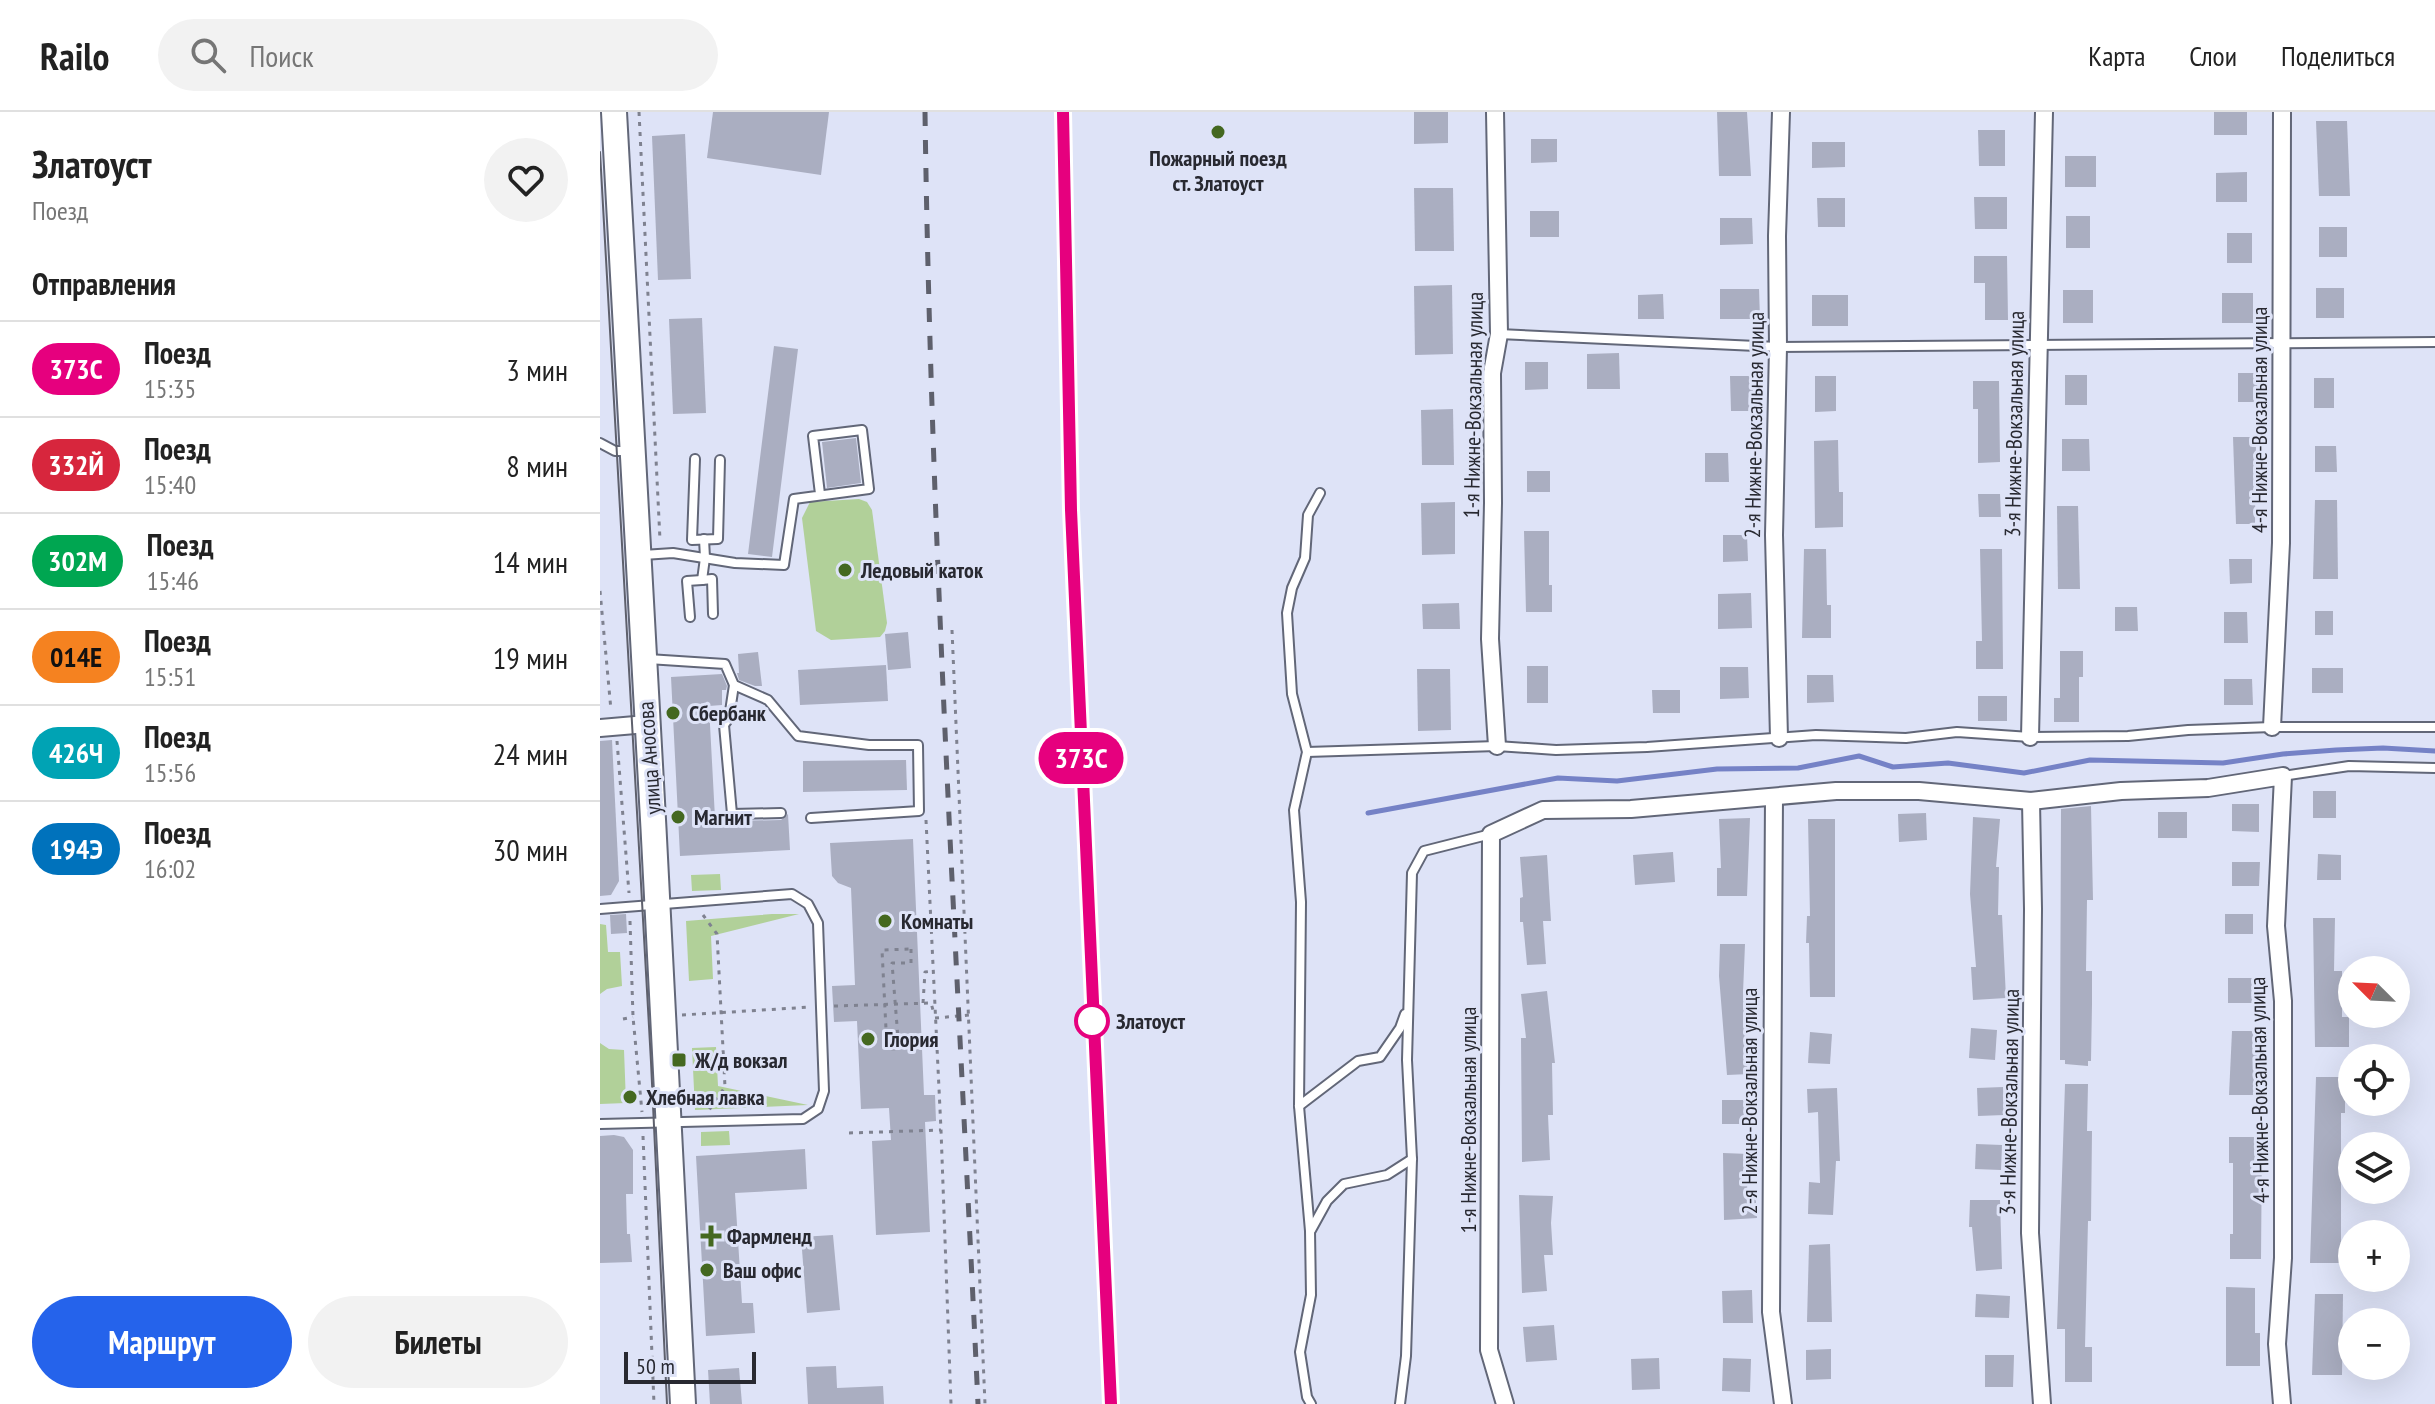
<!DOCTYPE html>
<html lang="ru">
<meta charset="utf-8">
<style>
body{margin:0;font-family:"PT Sans Narrow",sans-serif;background:#f2f2f2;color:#222;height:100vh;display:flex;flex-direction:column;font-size:30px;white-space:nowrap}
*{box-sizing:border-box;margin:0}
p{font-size:26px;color:#767676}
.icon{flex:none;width:44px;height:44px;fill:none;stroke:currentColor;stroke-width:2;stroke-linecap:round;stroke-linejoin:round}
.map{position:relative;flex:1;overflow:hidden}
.drawer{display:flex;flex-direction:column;background:#fff;width:600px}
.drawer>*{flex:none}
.badge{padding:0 16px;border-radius:26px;font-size:28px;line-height:52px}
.needle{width:52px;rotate:294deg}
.tools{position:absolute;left:1738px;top:844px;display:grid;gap:16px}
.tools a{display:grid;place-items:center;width:72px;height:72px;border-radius:50%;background:#fff;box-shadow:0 8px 32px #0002;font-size:40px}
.scale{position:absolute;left:24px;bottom:20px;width:132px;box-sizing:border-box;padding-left:8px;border:4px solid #282931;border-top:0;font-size:22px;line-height:28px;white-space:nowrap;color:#282931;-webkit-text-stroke:6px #dee3f7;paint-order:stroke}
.map>.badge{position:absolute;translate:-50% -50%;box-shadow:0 0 0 4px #fff}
h2{padding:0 32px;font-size:30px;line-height:72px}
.round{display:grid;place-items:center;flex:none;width:84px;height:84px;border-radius:42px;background:#f2f2f2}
.overview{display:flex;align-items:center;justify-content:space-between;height:136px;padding:0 32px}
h1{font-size:38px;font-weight:600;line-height:60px}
.button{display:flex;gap:16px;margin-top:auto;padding:16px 32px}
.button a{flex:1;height:92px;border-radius:48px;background:#2563eb;color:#fff;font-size:32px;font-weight:600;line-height:92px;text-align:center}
.button a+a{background:#f2f2f2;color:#222}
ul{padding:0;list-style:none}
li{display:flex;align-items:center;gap:24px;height:96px;padding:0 32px;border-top:2px solid #e0e0e0}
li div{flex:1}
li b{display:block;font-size:30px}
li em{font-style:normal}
li .badge{min-width:88px;font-weight:700;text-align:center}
header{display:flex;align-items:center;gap:48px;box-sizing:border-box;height:112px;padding:0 40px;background:#fff;border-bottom:2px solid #e0e0e0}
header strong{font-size:38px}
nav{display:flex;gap:44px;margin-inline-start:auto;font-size:28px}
.search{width:560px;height:72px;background:#f2f2f2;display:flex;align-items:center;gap:20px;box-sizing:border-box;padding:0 28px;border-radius:44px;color:#767676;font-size:30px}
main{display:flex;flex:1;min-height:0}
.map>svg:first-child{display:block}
.green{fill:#b1d099}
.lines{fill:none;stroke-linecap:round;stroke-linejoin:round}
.stream{stroke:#7582c6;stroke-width:5}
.building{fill:#aaaec1}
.service-casing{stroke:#626778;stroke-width:12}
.minor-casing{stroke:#626778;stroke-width:20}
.secondary-casing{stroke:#626778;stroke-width:28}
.path{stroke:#7f8290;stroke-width:3;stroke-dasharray:4 6;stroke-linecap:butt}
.service{stroke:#fff;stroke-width:8}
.minor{stroke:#fff;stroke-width:16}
.secondary{stroke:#fff;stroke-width:24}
.tram{stroke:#5e606c;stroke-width:2}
.rail{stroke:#5e606c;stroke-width:5;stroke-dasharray:14 14;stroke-linecap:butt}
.line-casing{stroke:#fff;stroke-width:18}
.line{stroke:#e6007e;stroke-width:12}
.poi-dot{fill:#446820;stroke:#dee3f7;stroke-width:3}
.stop-dot{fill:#fff;stroke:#e6007e;stroke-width:4}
.labels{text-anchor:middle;stroke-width:6;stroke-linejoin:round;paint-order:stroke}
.poi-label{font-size:22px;font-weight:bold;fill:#282931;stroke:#dee3f7;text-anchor:start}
.street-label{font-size:22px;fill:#282931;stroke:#dee3f7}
.stop-label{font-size:22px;font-weight:bold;fill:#282931;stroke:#dee3f7;text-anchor:start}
</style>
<header>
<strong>Railo</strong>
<div class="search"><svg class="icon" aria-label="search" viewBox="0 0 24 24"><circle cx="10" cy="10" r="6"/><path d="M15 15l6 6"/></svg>Поиск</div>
<nav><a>Карта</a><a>Слои</a><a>Поделиться</a></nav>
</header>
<main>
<section class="drawer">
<div class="overview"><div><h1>Златоуст</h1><p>Поезд</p></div><a class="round"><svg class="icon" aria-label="heart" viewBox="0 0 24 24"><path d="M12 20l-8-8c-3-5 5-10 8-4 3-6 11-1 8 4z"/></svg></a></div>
<h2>Отправления</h2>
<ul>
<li><span class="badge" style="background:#e6007e;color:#fff">373C</span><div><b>Поезд</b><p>15:35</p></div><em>3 мин</em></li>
<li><span class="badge" style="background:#d7263d;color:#fff">332Й</span><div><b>Поезд</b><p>15:40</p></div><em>8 мин</em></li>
<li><span class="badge" style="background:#00a651;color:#fff">302М</span><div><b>Поезд</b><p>15:46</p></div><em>14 мин</em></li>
<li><span class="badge" style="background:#f58220;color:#111">014Е</span><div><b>Поезд</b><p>15:51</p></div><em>19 мин</em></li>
<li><span class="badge" style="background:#00a3b4;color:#fff">426Ч</span><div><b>Поезд</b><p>15:56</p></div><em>24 мин</em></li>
<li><span class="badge" style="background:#0072bc;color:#fff">194Э</span><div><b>Поезд</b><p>16:02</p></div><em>30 мин</em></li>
</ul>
<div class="button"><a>Маршрут</a><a>Билеты</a></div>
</section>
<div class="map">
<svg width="1835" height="1292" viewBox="0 0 1835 1292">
<rect width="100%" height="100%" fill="#dee3f7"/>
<g class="green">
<polygon points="259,387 267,390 272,398 287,511 285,519 280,525 231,528 216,519 202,406 210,390"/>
<polygon points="120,762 121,778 92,779 91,763"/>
<polygon points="172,802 199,802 111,824 113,867 89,869 86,809"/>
<polygon points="0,812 6,813 8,840 20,840 22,874 7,877 0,882"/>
<polygon points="0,931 9,937 24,938 26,991 0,992"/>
<polygon points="116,935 118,974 208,993 95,998 92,936"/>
<polygon points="129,1019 130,1033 101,1034 101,1020"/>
</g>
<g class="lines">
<polyline class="stream" points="768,701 958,666 1017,669 1117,657 1198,656 1259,644 1293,655 1348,651 1424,661 1490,648 1623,651 1683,642 1736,638 1783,636 1835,639"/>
</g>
<g class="building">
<polygon points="113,0 229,0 221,63 107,46"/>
<polygon points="814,0 848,0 848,31 814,32"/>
<polygon points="1117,0 1147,0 1151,64 1119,64"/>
<rect x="1614" y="0" width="33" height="23"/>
<polygon points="1716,9 1747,9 1750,84 1719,84"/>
<polygon points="1378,18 1405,18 1405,54 1379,54"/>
<polygon points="85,22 91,167 58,168 52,24"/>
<polygon points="931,27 957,27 957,50 931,51"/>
<polygon points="1212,30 1245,30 1245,55 1212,56"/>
<rect x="1465" y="44" width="31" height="31"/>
<polygon points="1647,60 1647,90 1616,90 1616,61"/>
<polygon points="814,76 853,76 854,139 815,139"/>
<polygon points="1374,85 1407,85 1407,117 1375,117"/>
<polygon points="1217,86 1245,86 1245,115 1218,115"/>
<rect x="930" y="99" width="29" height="26"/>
<rect x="1466" y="104" width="24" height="32"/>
<polygon points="1120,106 1152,106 1153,132 1120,133"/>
<rect x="1719" y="115" width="28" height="30"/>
<rect x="1627" y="121" width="25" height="30"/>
<polygon points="1374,144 1407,144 1408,208 1385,208 1385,171 1374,171"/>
<polygon points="852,173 853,242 815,243 814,174"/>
<rect x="1716" y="176" width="28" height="30"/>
<polygon points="1120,177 1159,177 1160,207 1120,207"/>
<rect x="1463" y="178" width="30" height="33"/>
<rect x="1622" y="181" width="31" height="30"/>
<polygon points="1063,182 1064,207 1038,207 1038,183"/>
<rect x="1212" y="183" width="36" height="31"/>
<polygon points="102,206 106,301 73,302 69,207"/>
<polygon points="174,234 198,237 172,445 148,442"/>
<polygon points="1019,241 1020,277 987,277 987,242"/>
<polygon points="925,250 948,250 948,277 925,278"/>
<rect x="1638" y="261" width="20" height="29"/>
<rect x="1465" y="263" width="22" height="30"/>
<polygon points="1130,264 1157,264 1157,299 1131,299"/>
<polygon points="1215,264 1236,264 1236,299 1215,300"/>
<rect x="1714" y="266" width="20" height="30"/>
<polygon points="1373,269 1399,269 1400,350 1378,351 1378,297 1373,297"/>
<polygon points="853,297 854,353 822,353 821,298"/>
<polygon points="1633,325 1656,325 1655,412 1636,412"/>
<polygon points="256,326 261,371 227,376 222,330"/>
<polygon points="1462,327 1489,327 1490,359 1462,359"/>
<polygon points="1238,328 1239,380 1243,380 1243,415 1215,416 1214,329"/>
<polygon points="1715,334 1736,334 1737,360 1715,360"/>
<polygon points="1105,341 1128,341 1129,370 1105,370"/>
<rect x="927" y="359" width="23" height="21"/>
<polygon points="1378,382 1400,382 1401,405 1379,405"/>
<polygon points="1715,388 1737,388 1738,467 1713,467"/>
<polygon points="855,390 855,442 822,443 821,391"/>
<polygon points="1457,394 1478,394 1480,477 1458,477"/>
<polygon points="924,419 949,419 949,473 952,473 952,500 926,500"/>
<polygon points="1123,423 1147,423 1148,449 1123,450"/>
<polygon points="1204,437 1226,437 1227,493 1231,493 1231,526 1202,526"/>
<polygon points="1380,437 1402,437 1403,557 1376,557 1376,529 1382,529"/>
<polygon points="1629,447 1652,447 1652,471 1630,472"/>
<polygon points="1151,481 1152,516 1118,517 1118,482"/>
<polygon points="859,491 860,517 823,517 822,492"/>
<polygon points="1515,495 1537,495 1538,519 1515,519"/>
<rect x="1715" y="499" width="18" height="24"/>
<polygon points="1624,500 1647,500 1648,531 1624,531"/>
<polygon points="308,520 311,556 288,558 285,522"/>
<polygon points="1460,539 1483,539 1483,565 1479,565 1479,610 1454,610 1454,586 1460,586"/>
<polygon points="158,540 162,574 155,574 139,568 137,561 139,561 138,542"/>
<polygon points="286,553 288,589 200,593 198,558"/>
<rect x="927" y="554" width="21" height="37"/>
<polygon points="1120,555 1148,555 1149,586 1120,587"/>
<rect x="1712" y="556" width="31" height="25"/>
<polygon points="817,557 850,557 851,618 818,619"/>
<polygon points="122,562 127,574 126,578 122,578 122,593 109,594 115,706 126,706 132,709 181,708 188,702 190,738 80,744 71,565"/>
<polygon points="1207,563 1233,563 1234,590 1207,591"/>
<polygon points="1624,567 1652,567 1653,593 1624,593"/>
<polygon points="1052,578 1080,578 1080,601 1053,601"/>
<rect x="1378" y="584" width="29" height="25"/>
<polygon points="12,628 19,769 11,783 0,784 0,629"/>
<polygon points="306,648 307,678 203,680 203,649"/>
<rect x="1713" y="679" width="23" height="27"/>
<polygon points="1632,692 1659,692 1659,720 1632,719"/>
<polygon points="1491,694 1493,788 1487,788 1486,859 1492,859 1492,892 1491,949 1488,949 1488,954 1465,952 1465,948 1460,948 1461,697"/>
<rect x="1558" y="700" width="29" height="26"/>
<polygon points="1326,701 1327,728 1299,730 1298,702"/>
<polygon points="1373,705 1400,707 1396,755 1399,755 1398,803 1402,803 1406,886 1373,888 1371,855 1376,855 1370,782"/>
<polygon points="1150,706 1147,784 1117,784 1117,756 1121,756 1119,707"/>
<polygon points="1208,707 1235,707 1235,885 1210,885 1209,831 1206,831 1207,804 1210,804"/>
<polygon points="313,727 324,983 335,983 336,1009 325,1010 330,1120 276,1123 272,1029 291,1028 289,996 261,997 257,909 234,910 232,874 255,873 251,776 238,771 232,764 230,731"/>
<polygon points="1073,740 1075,770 1035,773 1033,743"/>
<polygon points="1718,742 1741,743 1741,768 1717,768"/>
<polygon points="947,743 951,809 943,809 946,852 927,853 923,810 920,810 920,786 923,785 920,745"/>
<polygon points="1632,750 1660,750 1659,774 1632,774"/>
<polygon points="26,802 27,821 11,822 10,803"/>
<rect x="1625" y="802" width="28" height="20"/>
<polygon points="1713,806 1735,806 1734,859 1742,859 1742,905 1749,905 1749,935 1715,935"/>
<polygon points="1120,832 1145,832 1143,881 1149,962 1127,963 1119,864"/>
<rect x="1628" y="866" width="29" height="25"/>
<polygon points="947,879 955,951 952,951 953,1003 948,1003 950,1048 922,1050 921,926 926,926 921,882"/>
<polygon points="1371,916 1397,918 1395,948 1369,946"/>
<polygon points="1632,919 1660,919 1662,983 1629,983"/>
<polygon points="1210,920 1232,922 1230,952 1208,951"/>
<polygon points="1716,965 1745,965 1745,1001 1741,1001 1741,1151 1710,1151"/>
<polygon points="1465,972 1488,972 1487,1019 1492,1019 1491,1109 1488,1109 1485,1235 1492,1235 1492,1270 1465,1270 1465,1217 1457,1217"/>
<polygon points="1403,975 1404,1003 1378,1004 1377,976"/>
<polygon points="1237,976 1240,1049 1236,1049 1233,1103 1208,1102 1209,1070 1220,1071 1218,1000 1208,1001 1207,977"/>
<rect x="1122" y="988" width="22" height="24"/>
<polygon points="14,1023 24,1025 33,1038 33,1082 26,1082 27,1122 30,1122 32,1150 0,1151 0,1024"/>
<polygon points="1629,1025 1662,1025 1661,1147 1630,1147 1630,1122 1633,1122 1633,1051 1629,1051"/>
<polygon points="1376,1032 1402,1033 1401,1058 1375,1057"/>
<polygon points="205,1037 207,1077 135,1081 142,1191 153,1191 155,1221 106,1224 96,1044"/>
<polygon points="1123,1041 1149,1042 1147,1078 1155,1077 1157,1106 1124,1108"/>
<polygon points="919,1083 953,1084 951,1111 953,1143 944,1143 947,1179 922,1181"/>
<polygon points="1370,1088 1400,1088 1402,1157 1376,1159 1372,1115 1369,1115"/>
<polygon points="233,1123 240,1198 207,1201 201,1125"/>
<polygon points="1230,1132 1232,1210 1207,1210 1209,1133"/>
<polygon points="1626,1175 1655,1176 1655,1221 1660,1221 1660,1254 1626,1254"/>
<polygon points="1152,1178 1153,1211 1123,1211 1122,1179"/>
<polygon points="1376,1182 1410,1184 1409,1206 1375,1205"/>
<polygon points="1715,1182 1743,1182 1742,1263 1712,1263"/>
<polygon points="954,1213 957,1248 926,1250 923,1215"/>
<polygon points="1231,1237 1231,1267 1206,1268 1206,1238"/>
<polygon points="1385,1243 1414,1243 1413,1275 1385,1275"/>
<polygon points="1059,1246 1060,1277 1032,1278 1031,1247"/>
<polygon points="1123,1246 1151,1247 1150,1280 1122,1279"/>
<polygon points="236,1254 237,1276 283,1274 284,1292 208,1292 206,1255"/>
<polygon points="139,1256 142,1292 110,1292 108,1258"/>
</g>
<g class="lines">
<defs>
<g id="service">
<polyline points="899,222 1178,235 1835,230"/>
<polyline points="0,331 15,339 31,339"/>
<polyline points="95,347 92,428 118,427 120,348"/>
<polyline points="104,427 105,446 102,468 112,467 113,502"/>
<polyline points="43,443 73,441 135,451 184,453 194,387 269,377 262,318 213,324 220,382"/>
<polyline points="90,505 87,469 102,468"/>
<polyline points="48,547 125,552 134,573 168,588 198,624 269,633 318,633 319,699 211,706"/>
<polyline points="134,573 129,606 124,613 132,702 181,701"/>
<polyline points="707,640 897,634 956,638 1047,635 1216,623 1306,626 1357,620 1430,625 1528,624 1588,618 1672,615 1835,615"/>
<polyline points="1683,664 1749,654 1835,656"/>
<polyline points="0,797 192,782 208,792 218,811 224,979 218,997 203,1007 0,1012"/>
<polyline points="699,994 758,949 780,945 800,916 805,902"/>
<polyline points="711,1118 727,1089 744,1072 787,1063 812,1047"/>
<polyline points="711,1292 707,1285 700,1240 711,1183 710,1119 699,994 701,790 694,698 707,640 692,582 687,501 692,476 705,446 708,403 720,381"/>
<polyline points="800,1292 806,1244 812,1047 807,948 812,761 824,739 891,722"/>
</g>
<g id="minor">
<polyline points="895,0 899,222 892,261 893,391 890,527 897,634"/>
<polyline points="1672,615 1681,431 1682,0"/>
<polyline points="0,616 47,612"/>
<polyline points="1430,625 1444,0"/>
<polyline points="1179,626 1174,423 1178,235 1177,124 1181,0"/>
<polyline points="1174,685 1171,1200 1183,1292"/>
<polyline points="1431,689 1433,797 1430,1121 1442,1292"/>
<polyline points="905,1292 889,1238 891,722 943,698 1031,697 1236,679 1319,679 1431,689 1521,679 1608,676 1683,664 1676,814 1683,889 1683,1146 1677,1232 1682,1292"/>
</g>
<path id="secondary" d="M14 0C37 431 63 861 83 1292"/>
</defs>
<use href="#service" class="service-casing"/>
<use href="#minor" class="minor-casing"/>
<use href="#secondary" class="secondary-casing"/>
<g class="path">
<polyline points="39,0 60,428"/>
<polyline points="0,479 11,598"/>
<polyline points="352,518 385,1292"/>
<polyline points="17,629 29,781"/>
<polyline points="326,708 341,1018 351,1292"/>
<polyline points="103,803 117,822 125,975 109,998"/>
<polyline points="30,809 33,905 42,1000"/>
<polygon points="311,837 311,851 292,851 298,926 312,926 313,936 287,937 282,838"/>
<polyline points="323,891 325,860 333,859"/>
<polyline points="234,894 331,891 333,898"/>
<polyline points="82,903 210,895"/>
<polyline points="335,906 370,903"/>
<polyline points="23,907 33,905"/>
<polyline points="249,1021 341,1018"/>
<polyline points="43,1024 54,1292"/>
</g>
<use href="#service" class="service"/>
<use href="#minor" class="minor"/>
<use href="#secondary" class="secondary"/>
<polyline class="tram" points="0,40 51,950 67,1292"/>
<g class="rail">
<path d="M325 0C331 431 358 862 378 1292"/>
<polyline points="463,0 471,398 511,1292"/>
</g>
</g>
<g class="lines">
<defs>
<polyline id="line" points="463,0 471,398 511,1292"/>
</defs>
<use href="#line" class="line-casing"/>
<use href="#line" class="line"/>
</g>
<g class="poi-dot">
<circle cx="618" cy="20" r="8"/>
<circle cx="245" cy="458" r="8"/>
<circle cx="73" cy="601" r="8"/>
<circle cx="78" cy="705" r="8"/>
<circle cx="285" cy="809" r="8"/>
<circle cx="268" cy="927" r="8"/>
<rect x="71" y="940" width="16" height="16" rx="4"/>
<circle cx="30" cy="985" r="8"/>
<path d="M107 1112h8v8h8v8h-8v8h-8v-8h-8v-8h8z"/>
<circle cx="107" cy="1158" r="8"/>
</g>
<circle class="stop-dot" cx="492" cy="909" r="16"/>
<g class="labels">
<g class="poi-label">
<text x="618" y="54" text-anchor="middle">Пожарный поезд<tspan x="618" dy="25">ст. Златоуст</tspan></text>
<text x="261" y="466">Ледовый каток</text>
<text x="89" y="609">Сбербанк</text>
<text x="94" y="713">Магнит</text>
<text x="301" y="817">Комнаты</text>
<text x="284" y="935">Глория</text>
<text x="95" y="956">Ж/д вокзал</text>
<text x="46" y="993">Хлебная лавка</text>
<text x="127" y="1132">Фармленд</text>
<text x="123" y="1166">Ваш офис</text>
</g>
<g class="street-label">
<text transform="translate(873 293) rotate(-89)" y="8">1-я Нижне-Вокзальная улица</text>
<text transform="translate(1659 308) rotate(-90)" y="8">4-я Нижне-Вокзальная улица</text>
<text transform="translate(1414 312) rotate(-89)" y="8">3-я Нижне-Вокзальная улица</text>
<text transform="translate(1154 313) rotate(-89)" y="8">2-я Нижне-Вокзальная улица</text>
<text transform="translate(49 646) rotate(-94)" y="8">улица Аносова</text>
<text transform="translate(1659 978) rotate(-91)" y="8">4-я Нижне-Вокзальная улица</text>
<text transform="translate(1149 989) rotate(-90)" y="8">2-я Нижне-Вокзальная улица</text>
<text transform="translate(1409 990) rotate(-89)" y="8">3-я Нижне-Вокзальная улица</text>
<text transform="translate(868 1008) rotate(-90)" y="8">1-я Нижне-Вокзальная улица</text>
</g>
<g class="stop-label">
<text x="516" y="917">Златоуст</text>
</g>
</g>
</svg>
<div class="tools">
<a><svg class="needle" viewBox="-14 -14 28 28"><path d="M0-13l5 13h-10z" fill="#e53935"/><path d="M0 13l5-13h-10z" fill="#767676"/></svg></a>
<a><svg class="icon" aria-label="locate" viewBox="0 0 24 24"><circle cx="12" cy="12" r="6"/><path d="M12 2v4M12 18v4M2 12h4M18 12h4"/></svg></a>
<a><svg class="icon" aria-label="layers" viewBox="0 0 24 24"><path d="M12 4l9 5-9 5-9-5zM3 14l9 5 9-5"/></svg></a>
<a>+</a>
<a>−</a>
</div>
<div class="scale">50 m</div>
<b class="badge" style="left:481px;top:646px;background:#e6007e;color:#fff">373C</b>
</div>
</main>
